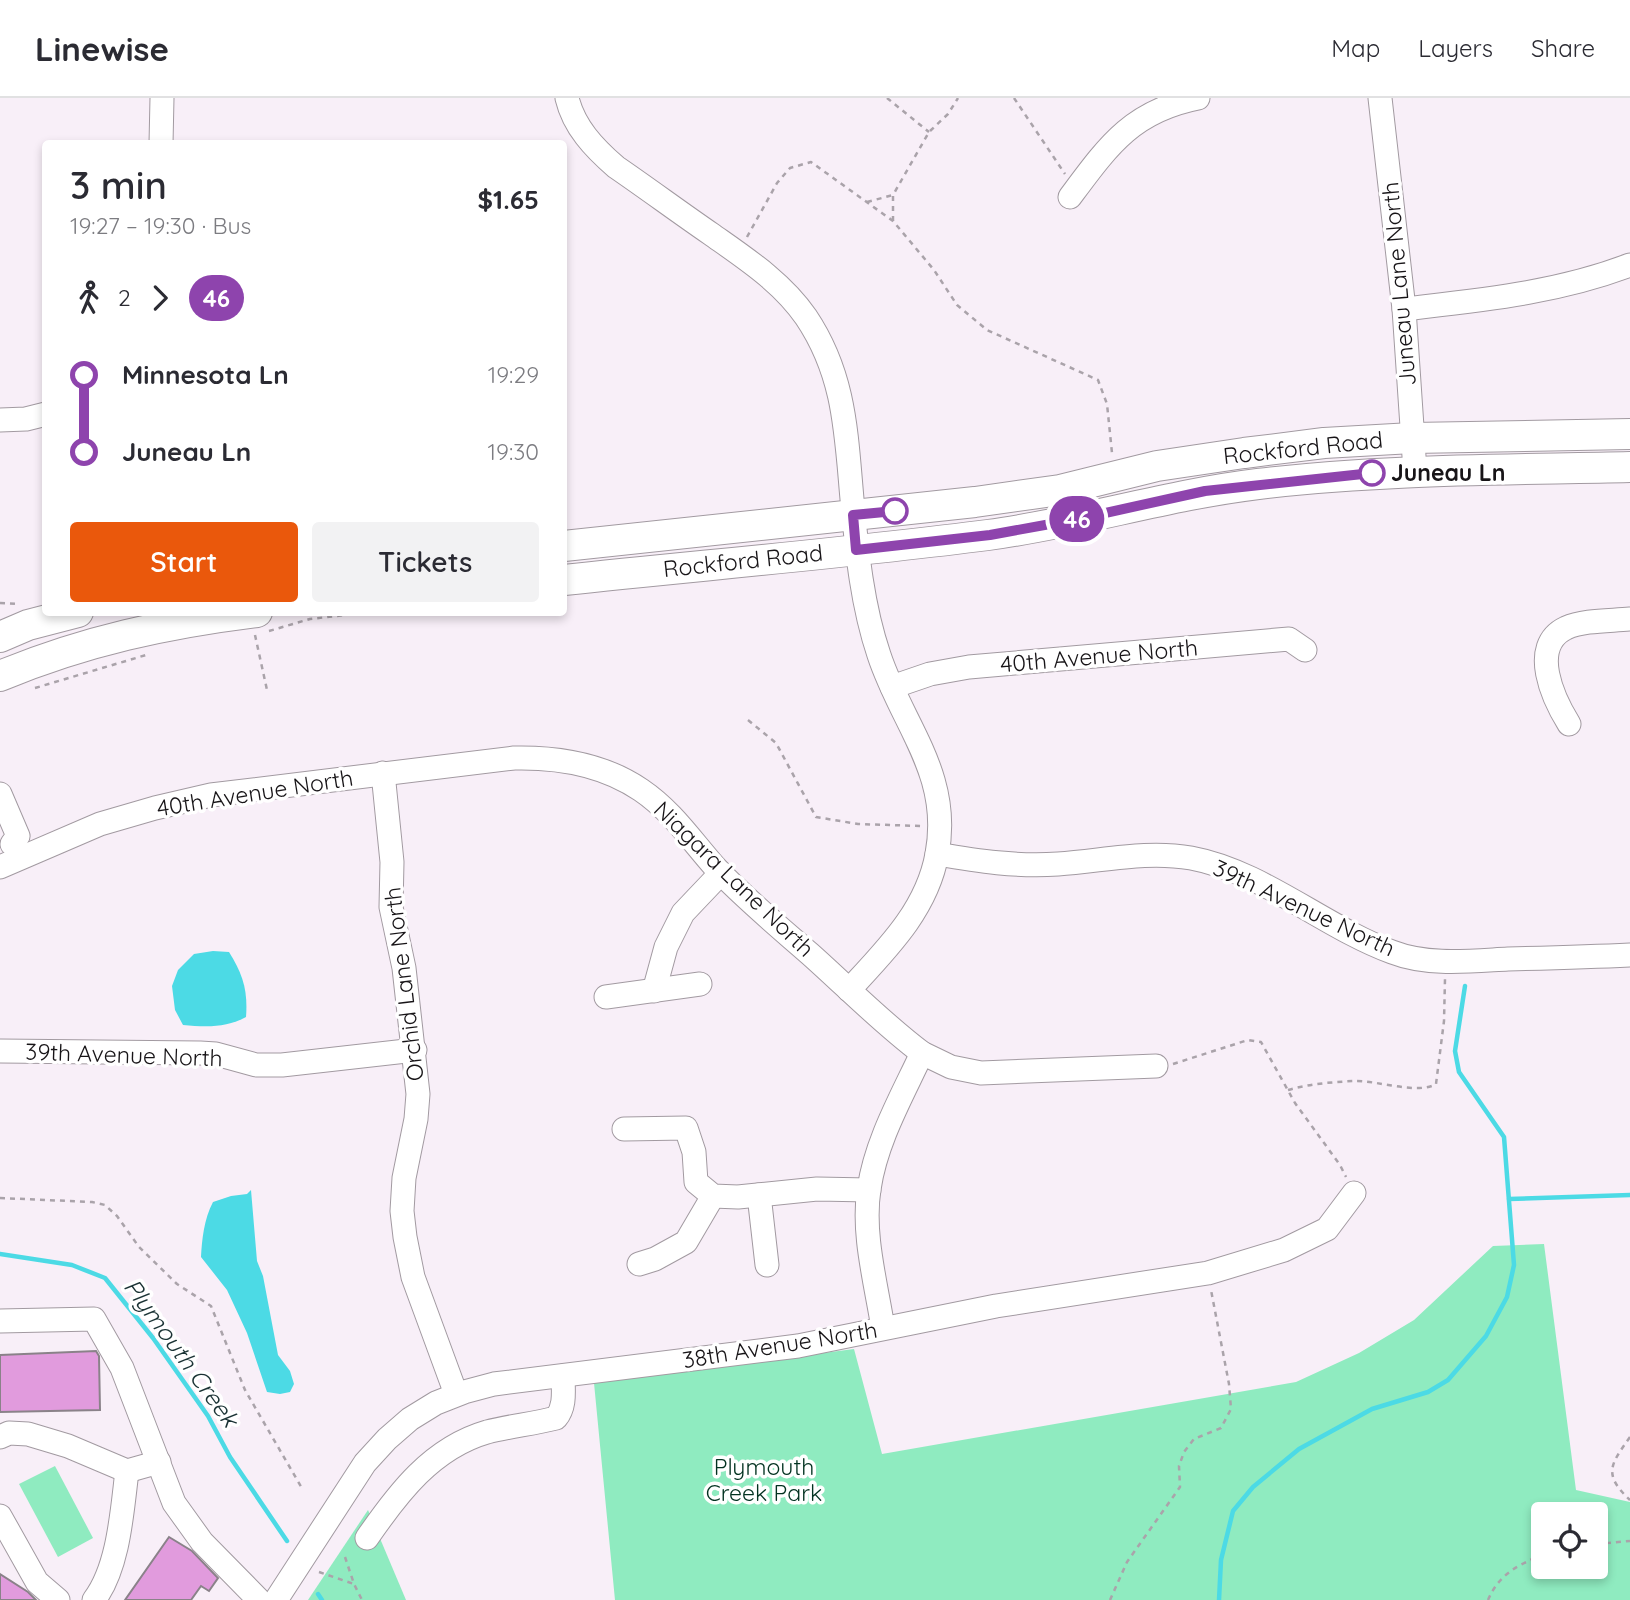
<!DOCTYPE html>
<meta charset="utf-8">
<style>
body{margin:0;font-family:Quicksand,sans-serif;background:#f2f2f3;color:#2b2b33;height:100vh;display:flex;flex-direction:column;font-size:26px;white-space:nowrap}
*{box-sizing:border-box;margin:0}
p{font-size:23px;color:#7c7c81}
.icon{flex:none;width:38px;height:38px;fill:none;stroke:currentColor;stroke-width:2;stroke-linecap:round;stroke-linejoin:round}
.map{position:relative;flex:1;overflow:hidden}
.sheet{position:absolute;left:42px;top:42px;width:525px;height:476px;display:flex;flex-direction:column;background:#fff;border-radius:7px;box-shadow:0 4px 10px #0003}
.sheet>*{flex:none}
.badge{padding:0 14px;border-radius:23px;font-size:24px;line-height:46px}
.fabs{position:absolute;left:1531px;top:1404px;display:grid;gap:14px}
.fabs a{display:grid;place-items:center;width:77px;height:77px;border-radius:7px;background:#fff;box-shadow:0 4px 10px #0003;font-size:35px}
.map>.badge{position:absolute;translate:-50% -50%;box-shadow:0 0 0 4px #fff}
.legs{display:flex;align-items:center;gap:10px;height:77px;padding:0 28px;font-size:23px}
.legs p{margin-inline-start:auto}
.overview{display:flex;align-items:center;justify-content:space-between;height:119px;padding:0 28px}
h1{font-size:38px;font-weight:600;line-height:52px}
.primary-button{display:flex;gap:14px;margin-top:auto;padding:14px 28px}
.primary-button a{flex:1;height:80px;border-radius:7px;background:#ea580c;color:#fff;font-size:28px;font-weight:600;line-height:80px;text-align:center}
.primary-button a+a{background:#f2f2f3;color:#2b2b33}
ul{padding:0 28px;list-style:none}
li{display:flex;align-items:center;gap:24px;height:77px;font-size:26px}
li i{display:grid;place-items:center;width:10px;height:100%;margin:0 9px;background:currentColor}
li i::after{content:'';width:18px;height:18px;margin:-9px;border:5px solid;border-radius:50%;background:#fff}
li p{margin-inline-start:auto}
li:first-child i{background:linear-gradient(#0000 50%,currentColor 0)}
li:last-child i{background:linear-gradient(currentColor 50%,#0000 0)}
header{display:flex;align-items:center;gap:42px;box-sizing:border-box;height:98px;padding:0 35px;background:#fff;border-bottom:2px solid #e1e1e2}
header strong{font-size:33px}
nav{display:flex;gap:38px;margin-inline-start:auto;font-size:24px}
.map>svg:first-child{display:block}
.green{fill:#8febc0;fill-rule:evenodd}
.water{fill:#4cdae5}
.lines{fill:none;stroke-linecap:round;stroke-linejoin:round}
.stream{stroke:#4cdae5;stroke-width:4.5}
.building{fill:#e19bdd;stroke:#8a8289;stroke-width:2}
.minor-casing{stroke:#a29aa1;stroke-width:25}
.major-casing{stroke:#a29aa1;stroke-width:32}
.path{stroke:#aaa3aa;stroke-width:2.5;stroke-dasharray:5 5;stroke-linecap:butt}
.minor{stroke:#fff;stroke-width:23}
.major{stroke:#fff;stroke-width:30}
.line-1-casing{stroke:#fff;stroke-width:16}
.line-1{stroke:#8e44ad;stroke-width:10}
.stop-1-dot{fill:#fff;stroke:#8e44ad;stroke-width:3.5}
.labels{text-anchor:middle;stroke-width:7;stroke-linejoin:round;paint-order:stroke}
.street-label{font-size:23px;fill:#171417;stroke:#fff}
.stop-label{font-size:23px;font-weight:bold;fill:#171417;stroke:#fff;text-anchor:start}
.park-label{font-size:23px;fill:#023220;stroke:#fff}
.water-label{font-size:24px;font-style:italic;fill:#1a3234;stroke:#fff}
</style>
<header>
<strong>Linewise</strong>
<nav><a>Map</a><a>Layers</a><a>Share</a></nav>
</header>
<div class="map">
<svg width="1630" height="1502" viewBox="0 0 1630 1502">
<rect width="100%" height="100%" fill="#f8eff8"/>
<g class="green">
<path d="M1544 1146 1576 1392 1630 1404V1502H615L594 1285 854 1251 882 1356 1296 1284 1359 1255 1414 1222 1493 1148ZM1544 1416H1596V1468H1544Z"/>
<polygon points="55,1368 93,1440 58,1459 19,1386"/>
<polygon points="368,1412 406,1502 308,1502"/>
</g>
<g class="water">
<path d="M213 853 229 854C243 876 248 893 246 919 226 930 206 929 183 927L175 912 172 888 178 872 194 856Z"/>
<path d="M251 1092 257 1163 263 1178 278 1257 290 1273 294 1286 290 1294 280 1296 267 1294 247 1235 227 1192 201 1159C202 1141 204 1121 213 1104L231 1098 247 1096Z"/>
</g>
<g class="lines">
<g class="stream">
<polyline points="1509,1101 1630,1097"/>
<polyline points="0,1156 72,1167 105,1180 153,1240 208,1318 230,1359 287,1443"/>
<polyline points="318,1496 322,1502"/>
<polyline points="1219,1502 1221,1462 1233,1413 1253,1389 1299,1351 1372,1311 1428,1294 1448,1282 1486,1238 1507,1199 1514,1167 1504,1039 1459,974 1455,953 1465,888"/>
</g>
</g>
<g class="building">
<polygon points="96,1253 99,1258 100,1312 0,1314 0,1257"/>
<polygon points="169,1439 192,1453 218,1480 209,1493 201,1488 191,1502 125,1502"/>
<polygon points="0,1476 28,1494 36,1502 0,1502"/>
</g>
<g class="lines">
<defs>
<g id="minor">
<path d="M567 0C574 29 594 50 616 69 648 91 679 114 711 136 745 160 782 184 806 219 845 277 846 334 852 401 857 453 862 507 879 557 902 627 952 676 937 756 927 812 886 852 849 892"/>
<polyline points="1380,0 1404,211 1415,373"/>
<polyline points="161,46 162,0"/>
<path d="M1070 99C1108 48 1132 13 1198 0"/>
<path d="M1404 211C1481 202 1557 195 1630 167"/>
<polyline points="0,322 26,321 46,316"/>
<polyline points="892,589 930,576 969,569 1289,541 1305,552"/>
<path d="M1569 626C1554 602 1528 548 1566 530 1584 522 1610 523 1630 521"/>
<polyline points="383,675 392,764 391,809 404,870 418,996 416,1021 404,1080 402,1113 405,1139 413,1179 456,1296"/>
<polyline points="0,696 18,738 12,746"/>
<path d="M937 756C978 763 1017 769 1058 766 1103 763 1146 752 1191 760 1262 773 1324 829 1392 854 1428 868 1470 863 1508 861 1549 860 1589 859 1630 857"/>
<path d="M0 769 100 726 155 710 211 697 514 660C559 659 603 666 641 692 672 713 691 742 715 769 744 800 778 828 810 856 847 889 882 925 922 955L951 969 981 975 1156 968"/>
<polyline points="654,893 666,849 683,815 721,775"/>
<polyline points="606,899 700,886"/>
<polyline points="0,953 200,955 216,956 256,967 282,967 415,952"/>
<polyline points="624,1031 686,1030 694,1054 696,1084 713,1098 738,1099 817,1091 869,1092"/>
<polyline points="759,1097 767,1167"/>
<polyline points="639,1166 655,1161 686,1144 713,1098"/>
<polyline points="0,1223 94,1221 122,1270 174,1405 202,1444 259,1502"/>
<path d="M883 1230C876 1185 862 1136 869 1091 876 1043 902 998 922 955"/>
<polyline points="0,1339 9,1335 28,1336 68,1348 127,1373 159,1364"/>
<polyline points="0,1418 37,1484 58,1502"/>
<path d="M367 1440C398 1395 432 1350 487 1334 510 1328 533 1326 556 1320 566 1308 563 1292 563 1278"/>
<path d="M94 1502C119 1469 122 1413 127 1373"/>
<polyline points="276,1502 365,1365 387,1341 410,1321 436,1305 464,1294 494,1286 798,1248 996,1208 1208,1175 1284,1152 1327,1131 1354,1095"/>
</g>
<g id="major">
<polyline points="564,448 975,404 1060,392 1157,368 1244,355 1324,345 1412,340 1630,336"/>
<path d="M564 482C705 467 847 455 988 437 1079 425 1167 397 1258 386 1382 371 1506 372 1630 369"/>
<polyline points="0,539 28,527 78,514"/>
<path d="M0 578C84 543 167 525 257 514"/>
</g>
</defs>
<use href="#minor" class="minor-casing"/>
<use href="#major" class="major-casing"/>
<g class="path">
<polyline points="887,0 929,34"/>
<polyline points="1014,0 1065,76"/>
<polyline points="867,104 893,97"/>
<polyline points="893,123 893,97 929,34 948,16 958,0"/>
<polyline points="747,139 777,85 790,70 811,64 893,123 934,172 957,207 987,232 1098,282 1107,306 1112,355"/>
<polyline points="0,505 18,506"/>
<polyline points="269,533 310,521 372,514"/>
<polyline points="255,537 267,592"/>
<polyline points="35,590 146,557"/>
<polyline points="748,622 776,645 816,719 858,726 922,728"/>
<polyline points="1173,966 1248,942 1261,944 1295,1005 1340,1067 1346,1079"/>
<path d="M1288 992C1309 986 1332 984 1354 983 1376 982 1418 997 1436 986L1444 923 1445 881"/>
<polyline points="0,1100 92,1104 105,1107 117,1118 139,1149 177,1186 211,1208 245,1292 303,1392"/>
<path d="M1630 1339C1611 1366 1602 1376 1630 1402"/>
<polyline points="1596,1446 1630,1443"/>
<polyline points="345,1459 354,1486 362,1502"/>
<polyline points="319,1474 354,1486"/>
<polyline points="1110,1502 1127,1464 1180,1389 1179,1368 1184,1354 1194,1341 1221,1330 1231,1311 1229,1286 1211,1192"/>
<path d="M1488 1502C1499 1476 1518 1467 1544 1456"/>
</g>
<use href="#minor" class="minor"/>
<use href="#major" class="major"/>
</g>
<g class="lines">
<defs>
<polyline id="line-1" points="895,413 853,417 856,452 990,437 1078,421 1205,393 1372,375"/>
</defs>
<use href="#line-1" class="line-1-casing"/>
<use href="#line-1" class="line-1"/>
</g>
<g class="stop-1-dot">
<circle cx="1372" cy="375" r="12"/>
<circle cx="895" cy="413" r="12"/>
</g>
<g class="labels">
<g class="street-label">
<text transform="translate(1399 186) rotate(-95)" y="8">Juneau Lane North</text>
<text transform="translate(1303 350) rotate(-6)" y="8">Rockford Road</text>
<text transform="translate(743 463) rotate(-6)" y="8">Rockford Road</text>
<text transform="translate(1099 558) rotate(-5)" y="8">40th Avenue North</text>
<text transform="translate(255 695) rotate(-9)" y="8">40th Avenue North</text>
<text transform="translate(734 781) rotate(44)" y="8">Niagara Lane North</text>
<text transform="translate(1304 810) rotate(25)" y="8">39th Avenue North</text>
<text transform="translate(404 886) rotate(-97)" y="8">Orchid Lane North</text>
<text transform="translate(124 957) rotate(2)" y="8">39th Avenue North</text>
<text transform="translate(780 1247) rotate(-9)" y="8">38th Avenue North</text>
</g>
<g class="stop-label">
<text x="1391" y="383">Juneau Ln</text>
</g>
<g class="park-label">
<text x="764" y="1377">Plymouth<tspan x="764" dy="26">Creek Park</tspan></text>
</g>
<g class="water-label">
<text transform="translate(181 1255) rotate(54)" y="8">Plymouth Creek</text>
</g>
</g>
</svg>
<div class="fabs">
<a><svg class="icon" aria-label="locate" viewBox="0 0 24 24"><circle cx="12" cy="12" r="6"/><path d="M12 2v4M12 18v4M2 12h4M18 12h4"/></svg></a>
</div>
<b class="badge" style="left:1077px;top:421px;background:#8e44ad;color:#fff">46</b>
<section class="sheet">
<div class="overview"><div><h1>3 min</h1><p>19:27 – 19:30 · Bus</p></div><b>$1.65</b></div>
<div class="legs"><svg class="icon" aria-label="walk" viewBox="0 0 24 24"><circle cx="13" cy="4" r="2"/><path d="M13 8l-2 6 4 7M11 14l-3 7M7 12l3-4h3l4 4"/></svg>2<svg class="icon" aria-label="forward" viewBox="0 0 24 24"><path d="M9 5l7 7-7 7"/></svg><b class="badge" style="background:#8e44ad;color:#fff">46</b></div>
<ul>
<li><i style="color:#8e44ad"></i><b>Minnesota Ln</b><p>19:29</p></li>
<li><i style="color:#8e44ad"></i><b>Juneau Ln</b><p>19:30</p></li>
</ul>
<div class="primary-button"><a>Start</a><a>Tickets</a></div>
</section>
</div>
